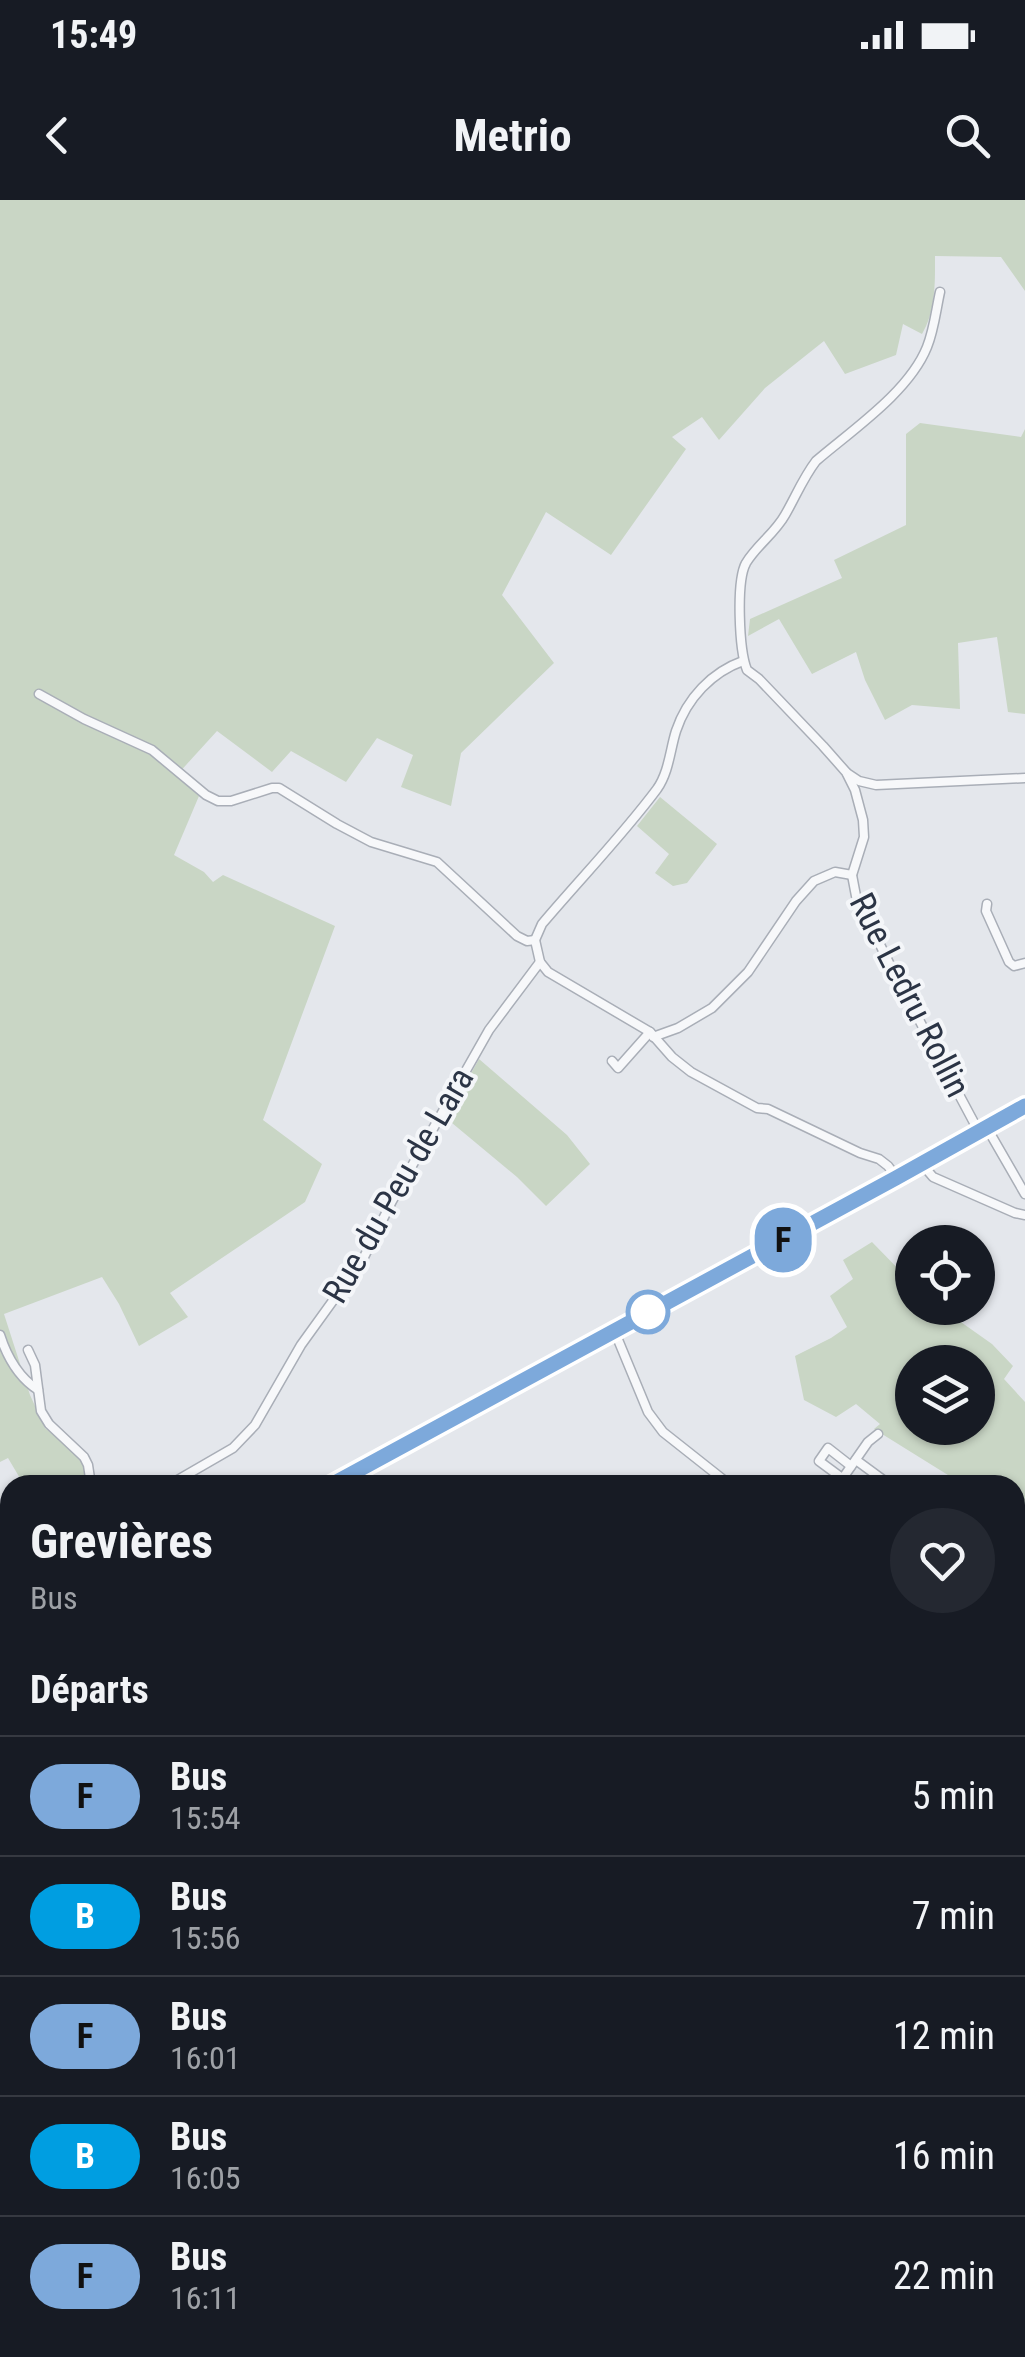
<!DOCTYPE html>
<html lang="fr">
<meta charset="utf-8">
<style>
body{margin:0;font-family:"Roboto Condensed",sans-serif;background:#242831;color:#f1f3f6;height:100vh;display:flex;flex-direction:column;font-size:38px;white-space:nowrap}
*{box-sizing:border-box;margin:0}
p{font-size:32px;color:#9ea1a6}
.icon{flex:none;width:55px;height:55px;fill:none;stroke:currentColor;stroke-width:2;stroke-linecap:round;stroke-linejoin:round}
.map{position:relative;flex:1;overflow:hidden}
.sheet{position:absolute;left:0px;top:1275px;width:1025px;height:882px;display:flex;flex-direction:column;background:#171b24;border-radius:30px 30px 0 0;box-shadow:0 2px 8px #0004}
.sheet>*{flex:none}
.badge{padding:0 20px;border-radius:32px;font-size:35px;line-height:65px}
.controls{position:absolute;left:895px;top:1025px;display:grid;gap:20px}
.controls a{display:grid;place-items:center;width:100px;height:100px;border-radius:50%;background:#171b24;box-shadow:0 2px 8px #0004;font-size:50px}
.map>.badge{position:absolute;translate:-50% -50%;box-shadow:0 0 0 5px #fff}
h2{padding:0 30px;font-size:38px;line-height:90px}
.round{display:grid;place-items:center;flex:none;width:105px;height:105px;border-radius:52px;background:#242831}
.summary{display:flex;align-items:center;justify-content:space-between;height:170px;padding:0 30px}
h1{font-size:48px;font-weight:700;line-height:75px}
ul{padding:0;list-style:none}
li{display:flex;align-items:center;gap:30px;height:120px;padding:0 30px;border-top:2px solid #363941}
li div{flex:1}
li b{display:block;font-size:38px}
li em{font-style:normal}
li .badge{min-width:110px;font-weight:700;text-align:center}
.status{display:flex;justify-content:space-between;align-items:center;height:70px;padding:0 50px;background:#171b24;direction:ltr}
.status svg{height:28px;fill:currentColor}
header{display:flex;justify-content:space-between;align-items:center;height:130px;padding:0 30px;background:#171b24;font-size:45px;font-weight:700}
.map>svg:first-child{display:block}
.green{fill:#c9d6c5;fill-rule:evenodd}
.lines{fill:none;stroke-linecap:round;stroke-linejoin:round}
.stream{stroke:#9fb4cc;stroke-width:2.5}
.minor-casing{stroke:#a9aeb7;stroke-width:11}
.tertiary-casing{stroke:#a9aeb7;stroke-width:12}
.primary-casing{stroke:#a3abb8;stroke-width:15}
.minor{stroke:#f7f8fa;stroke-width:8}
.tertiary{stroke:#f7f8fa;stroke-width:9}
.primary{stroke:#fff;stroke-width:11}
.line-casing{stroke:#fff;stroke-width:22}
.line{stroke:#7da9db;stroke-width:15}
.stop-dot{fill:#fff;stroke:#7da9db;stroke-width:5}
.labels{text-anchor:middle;stroke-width:8;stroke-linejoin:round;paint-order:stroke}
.street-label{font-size:35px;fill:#2b3445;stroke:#f4f6f9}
</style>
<div class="status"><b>15:49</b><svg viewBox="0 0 49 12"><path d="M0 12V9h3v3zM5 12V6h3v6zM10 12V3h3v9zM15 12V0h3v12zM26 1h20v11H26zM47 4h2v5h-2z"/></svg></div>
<header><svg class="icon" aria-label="back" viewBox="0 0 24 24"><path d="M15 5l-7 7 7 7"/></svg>Metrio<svg class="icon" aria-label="search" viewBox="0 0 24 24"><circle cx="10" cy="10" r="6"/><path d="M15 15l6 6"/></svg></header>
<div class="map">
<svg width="1025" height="2157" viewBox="0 0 1025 2157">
<rect width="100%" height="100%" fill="#e4e7ec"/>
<g class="green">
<path d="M0 0H1025V91L1001 57 935 56C935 82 936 111 922 134L903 124 896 155 845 174 824 141 765 188 719 240 702 217 672 237 686 249 611 355 546 312 502 395 554 463 461 553 451 606 401 587 413 555 377 538 346 582 291 551 272 572 217 531 176 576 199 596 174 655 204 672 213 682 223 675 335 726 263 920 322 964 305 1002 170 1093 188 1117 139 1146 119 1104 102 1077 4 1114 30 1195 45 1228 76 1253 83 1263 87 1285H24L8 1258 0 1262Z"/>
<polygon points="920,223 1021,237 1025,229 1025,514 1008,512 997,437 958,443 960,509 912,505 885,520 865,480 856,452 812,474 779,419 748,436 750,419 842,378 834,360 906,325 906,234"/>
<polygon points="660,597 717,644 687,683 673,686 655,673 669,654 637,626"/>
<polygon points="479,859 567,935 590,964 546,1006 517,977 446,918"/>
<path d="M872 1042 912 1083V1108H941L992 1144 1013 1166 1004 1179 1025 1202V1323L1015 1317V1285H964L874 1229 880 1224 856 1204 836 1217 804 1200 795 1156 831 1138 847 1127 830 1096 853 1079 843 1060ZM912 1162H978V1228H912Z"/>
<polygon points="1025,1408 1025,2157 515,2157 523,2148 1015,2148 1015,1421"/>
</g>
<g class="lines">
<polyline class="stream" points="540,2148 550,2157"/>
<defs>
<g id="minor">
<path d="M940 92C936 110 934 130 927 147 909 192 852 230 816 261 803 278 796 296 785 315 775 333 757 345 746 363 736 381 739 450 747 470L759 479 823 546 846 572 855 590 863 620 864 637 852 675 856 696 894 773 979 932"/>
<polyline points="39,494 84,519 152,550 206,595 218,601 231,601 272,588 279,588 337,624 371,642 437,662 517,736 527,741 535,740 540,762 548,772 650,832 672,857 691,872 757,908 768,909 860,953 879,959 888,966 897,978"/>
<polyline points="847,573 859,581 876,585 1025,578"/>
<polyline points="987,704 986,711 1009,762 1014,766 1025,763"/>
<path d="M535 740 542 724C580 679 622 636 657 589 669 572 670 550 676 531 687 498 712 472 743 461"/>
<polyline points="653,837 678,828 712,808 748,772 796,701 814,681 835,672 852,675"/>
<polyline points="612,861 618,868 650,832"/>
<polyline points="987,928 1025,994"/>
<polyline points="922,964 933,977 1015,1013 1025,1015"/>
<polyline points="614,1130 648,1212 663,1232 730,1285"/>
<path d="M0 1135C7 1157 18 1177 38 1190"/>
<polyline points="28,1150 35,1165 41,1211 49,1224 84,1257 88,1265 91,1285"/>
<polyline points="856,1260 890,1285"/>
<polyline points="842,1278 819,1261 828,1248 851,1266"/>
<polyline points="169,1285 233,1248 255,1225 301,1145 363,1059 392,1001 489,830 540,762"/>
<polyline points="838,1285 868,1242 878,1234"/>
<polyline points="1015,1345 1024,1329"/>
<polyline points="1015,1347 1020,1354 1015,1364"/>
<polyline points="1015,1891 1025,1890"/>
<polyline points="0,2004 10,1995"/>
<polyline points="230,2148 238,2157"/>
<polyline points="361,2157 373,2148"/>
<polyline points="509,2157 517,2148"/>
</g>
<g id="tertiary">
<polyline points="0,1800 10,1818"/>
<polyline points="164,2148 164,2157"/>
</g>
<g id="primary">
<polyline points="331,1285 897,978 1025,906"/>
<polyline points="0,1466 10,1459"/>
</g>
</defs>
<use href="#minor" class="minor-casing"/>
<use href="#tertiary" class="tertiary-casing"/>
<use href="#primary" class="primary-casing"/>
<use href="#minor" class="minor"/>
<use href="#tertiary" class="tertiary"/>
<use href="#primary" class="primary"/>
</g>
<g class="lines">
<defs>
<polyline id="line" points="331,1285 896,978 1025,906"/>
</defs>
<use href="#line" class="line-casing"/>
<use href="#line" class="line"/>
</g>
<circle class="stop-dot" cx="648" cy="1112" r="20"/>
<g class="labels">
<g class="street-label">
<text transform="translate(910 795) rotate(63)" y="12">Rue Ledru Rollin</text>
<text transform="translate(398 985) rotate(-60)" y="12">Rue du Peu de Lara</text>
</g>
</g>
</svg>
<div class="controls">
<a><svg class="icon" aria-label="locate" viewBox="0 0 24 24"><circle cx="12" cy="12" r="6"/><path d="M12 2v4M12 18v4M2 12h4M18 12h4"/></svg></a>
<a><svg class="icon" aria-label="layers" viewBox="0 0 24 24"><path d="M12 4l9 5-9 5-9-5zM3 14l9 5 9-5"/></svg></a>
</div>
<b class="badge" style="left:783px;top:1040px;background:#7da9db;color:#111">F</b>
<section class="sheet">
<div class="summary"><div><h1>Grevières</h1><p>Bus</p></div><a class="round"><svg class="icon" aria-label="heart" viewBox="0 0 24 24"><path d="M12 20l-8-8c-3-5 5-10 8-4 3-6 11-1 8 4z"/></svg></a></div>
<h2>Départs</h2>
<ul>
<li><span class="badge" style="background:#7da9db;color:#111">F</span><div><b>Bus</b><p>15:54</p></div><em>5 min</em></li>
<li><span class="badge" style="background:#009ee1;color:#fff">B</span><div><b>Bus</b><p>15:56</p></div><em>7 min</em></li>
<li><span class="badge" style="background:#7da9db;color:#111">F</span><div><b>Bus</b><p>16:01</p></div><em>12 min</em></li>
<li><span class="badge" style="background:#009ee1;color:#fff">B</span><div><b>Bus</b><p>16:05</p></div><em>16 min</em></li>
<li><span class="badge" style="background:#7da9db;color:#111">F</span><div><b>Bus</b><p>16:11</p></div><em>22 min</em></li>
</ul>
</section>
</div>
